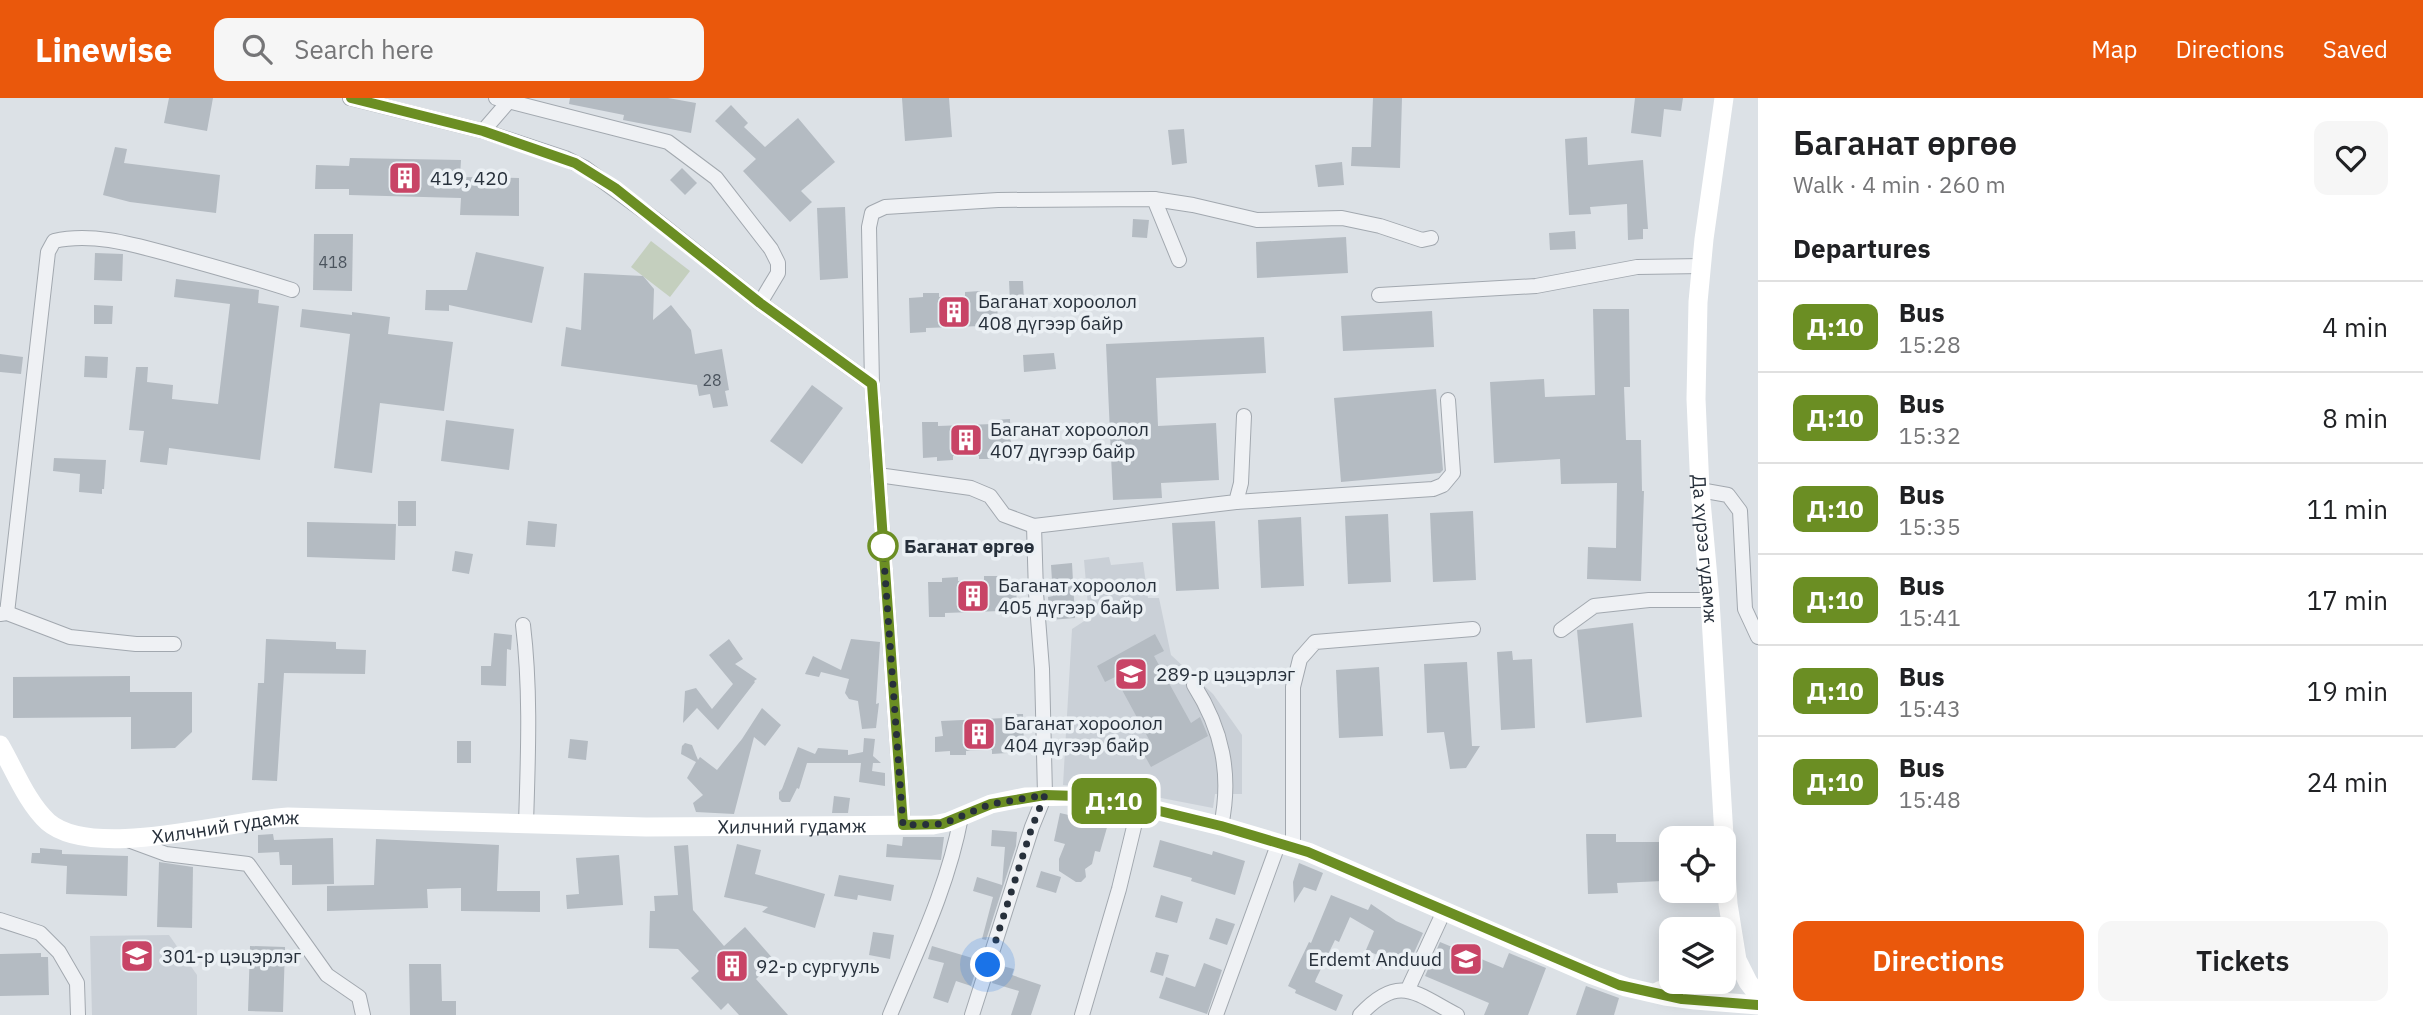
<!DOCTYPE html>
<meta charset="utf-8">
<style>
body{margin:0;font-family:"IBM Plex Sans",sans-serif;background:#f6f6f6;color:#202124;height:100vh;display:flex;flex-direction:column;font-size:26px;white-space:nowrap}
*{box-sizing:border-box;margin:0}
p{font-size:23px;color:#757577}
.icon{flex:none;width:38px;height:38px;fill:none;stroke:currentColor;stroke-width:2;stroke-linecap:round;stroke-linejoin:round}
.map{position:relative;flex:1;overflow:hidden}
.drawer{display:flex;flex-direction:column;background:#fff;width:665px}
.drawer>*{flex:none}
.badge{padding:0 14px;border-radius:10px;font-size:24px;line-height:46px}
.buttons{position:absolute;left:1659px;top:728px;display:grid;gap:14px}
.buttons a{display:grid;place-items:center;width:77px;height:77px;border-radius:14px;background:#fff;box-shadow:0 4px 18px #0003;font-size:35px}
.you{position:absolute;width:35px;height:35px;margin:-18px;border:5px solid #fff;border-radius:50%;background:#1a73e8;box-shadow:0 0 0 10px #1a73e833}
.map>.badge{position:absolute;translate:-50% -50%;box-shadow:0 0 0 4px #fff}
h2{padding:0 35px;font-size:26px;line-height:63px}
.round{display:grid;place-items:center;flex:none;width:74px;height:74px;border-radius:14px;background:#f6f6f6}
.head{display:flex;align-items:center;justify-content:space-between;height:119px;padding:0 35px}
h1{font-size:33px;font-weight:600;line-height:52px}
.cta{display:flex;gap:14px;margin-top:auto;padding:14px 35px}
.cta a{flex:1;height:80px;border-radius:14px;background:#ea580c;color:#fff;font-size:28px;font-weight:600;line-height:80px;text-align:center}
.cta a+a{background:#f6f6f6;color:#202124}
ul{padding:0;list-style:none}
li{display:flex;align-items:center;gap:21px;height:91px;padding:0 35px;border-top:2px solid #e0e0e0}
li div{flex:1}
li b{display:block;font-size:26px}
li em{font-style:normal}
li .badge{min-width:77px;font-weight:700;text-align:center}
header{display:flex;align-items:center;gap:42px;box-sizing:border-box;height:98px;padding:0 35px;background:#ea580c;color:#fff}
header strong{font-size:33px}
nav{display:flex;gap:38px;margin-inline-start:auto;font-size:24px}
.search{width:490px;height:63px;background:#f6f6f6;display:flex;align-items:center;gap:18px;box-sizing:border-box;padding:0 24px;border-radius:14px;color:#757577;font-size:26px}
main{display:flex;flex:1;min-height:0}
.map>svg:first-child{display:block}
.built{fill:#cad0d7}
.green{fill:#c4cfbe}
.building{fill:#b4bbc2}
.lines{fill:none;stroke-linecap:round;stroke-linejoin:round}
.minor-casing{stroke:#a2a8af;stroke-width:16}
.minor{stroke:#eff1f4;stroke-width:14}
.secondary{stroke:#fff;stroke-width:19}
.line-casing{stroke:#fff;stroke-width:16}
.line{stroke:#6b8e23;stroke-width:10}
.walk{stroke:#27303b;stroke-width:7;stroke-dasharray:0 12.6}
.stop-dot{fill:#fff;stroke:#6b8e23;stroke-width:3.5}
.labels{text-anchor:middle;stroke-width:7;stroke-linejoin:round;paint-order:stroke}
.number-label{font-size:16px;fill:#4a535d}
.poi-label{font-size:19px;fill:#27303b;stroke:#ebf0f4;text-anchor:start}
.stop-label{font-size:19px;font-weight:bold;fill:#27303b;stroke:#ebf0f4;text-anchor:start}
.street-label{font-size:19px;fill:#27303b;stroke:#ebf0f4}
</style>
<header>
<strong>Linewise</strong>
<div class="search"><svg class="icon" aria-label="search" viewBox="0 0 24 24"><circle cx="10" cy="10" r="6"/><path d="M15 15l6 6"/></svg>Search here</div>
<nav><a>Map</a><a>Directions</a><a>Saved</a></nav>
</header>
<main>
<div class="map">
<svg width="1758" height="917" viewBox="0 0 1758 917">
<rect width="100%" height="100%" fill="#dce1e6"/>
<g class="built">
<polygon points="1109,459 1111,467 1143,464 1148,500 1159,500 1171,557 1213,596 1242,637 1242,696 1215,696 1213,710 1120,692 1063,687 1072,531 1089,520 1084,462"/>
<polygon points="169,837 197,877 197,917 92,917 90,838"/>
</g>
<polygon class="green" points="651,143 690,173 670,199 631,169"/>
<g class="building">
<polygon points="169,0 213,0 207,33 164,25"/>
<polygon points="570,0 668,0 696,5 691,35 623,22 624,17 569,6"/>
<polygon points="902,0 949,0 952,39 905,43"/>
<polygon points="1373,0 1402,0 1400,70 1351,68 1352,49 1371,49"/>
<polygon points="1635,0 1683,0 1681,13 1664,11 1661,39 1631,35"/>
<polygon points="731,7 748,25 744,29 765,49 798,20 835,64 801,93 812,104 790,124 743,73 756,61 715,23"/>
<polygon points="1184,31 1187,65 1172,67 1168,32"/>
<polygon points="1587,39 1588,67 1643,62 1648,131 1643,131 1643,141 1628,142 1627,106 1590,109 1591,116 1569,117 1565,41"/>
<polygon points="115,49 127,51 124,65 220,77 216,115 130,104 103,97"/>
<polygon points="350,60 461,62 460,79 519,80 519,118 460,117 461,100 349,97 349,91 315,91 316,67 349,68"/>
<polygon points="1342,64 1344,87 1318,89 1315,67"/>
<polygon points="682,70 697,85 685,97 670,82"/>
<polygon points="845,109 848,180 820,182 817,110"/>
<polygon points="1133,121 1149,122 1147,140 1132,139"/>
<polygon points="1575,133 1576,151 1550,152 1549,135"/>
<polygon points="314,136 353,136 352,193 313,192"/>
<polygon points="1346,139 1348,175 1257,180 1256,144"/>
<polygon points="476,154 544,169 532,225 449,207 449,213 425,212 426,192 467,192"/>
<polygon points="95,155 123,156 122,183 94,182"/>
<polygon points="584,175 643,178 654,191 653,222 671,207 691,232 695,256 722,251 729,292 725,293 728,308 713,310 710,296 699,298 697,287 561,268 566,229 581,232"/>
<polygon points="176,181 259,192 258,205 279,208 260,362 169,350 167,367 140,364 144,333 129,332 136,269 148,269 147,284 173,287 172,301 218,306 230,206 174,199"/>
<polygon points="1009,183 1023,183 1024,204 1010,204"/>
<polygon points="980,193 981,197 997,197 998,232 982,232 981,228 926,230 926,234 910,235 909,200 923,199 923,195 939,195 939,199 965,198 965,194"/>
<polygon points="94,207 113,208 112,226 94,226"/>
<polygon points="302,211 352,217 352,214 390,219 388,236 453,244 444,313 380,305 372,375 334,370 350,236 300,229"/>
<polygon points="1593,211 1629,211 1630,289 1624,289 1626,342 1641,342 1642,393 1644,393 1641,483 1587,481 1588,449 1616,450 1617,385 1561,386 1560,361 1494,365 1490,284 1544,281 1545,299 1595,297"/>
<polygon points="1432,213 1434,249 1343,253 1341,218"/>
<polygon points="1264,239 1266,275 1156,280 1158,328 1216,325 1219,382 1161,385 1162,400 1113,402 1106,246"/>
<polygon points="1054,255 1056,271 1024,274 1023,257"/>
<polygon points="0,256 23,259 21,276 0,274"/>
<polygon points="85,258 108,259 107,280 84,279"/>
<polygon points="812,287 843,310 802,366 770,343"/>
<polygon points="1436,291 1443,372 1440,375 1341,384 1334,300"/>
<polygon points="1010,321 1011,356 994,357 994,361 979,361 979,358 953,358 953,362 937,363 937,359 923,360 922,324 938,324 938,328 993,326 993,322"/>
<polygon points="446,322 514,331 509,372 441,363"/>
<polygon points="54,360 106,362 104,391 102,391 102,396 79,394 80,376 53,373"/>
<rect x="398" y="403" width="18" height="25"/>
<polygon points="1473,413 1476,482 1433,484 1430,415"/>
<polygon points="1388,416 1391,484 1348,486 1345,418"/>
<polygon points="1301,419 1304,488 1261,490 1258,422"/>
<polygon points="528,423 557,426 555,449 526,447"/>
<polygon points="1215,423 1219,491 1176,493 1172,425"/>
<polygon points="307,424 396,426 395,462 307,459"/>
<polygon points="455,453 473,456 469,476 452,473"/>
<polygon points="1072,465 1075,520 1050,522 1048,499 1053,498 1051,467"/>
<polygon points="984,478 999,478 1000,482 1016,481 1017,516 1000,517 1000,513 945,515 945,519 929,519 928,484 942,484 942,480 958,479 958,483 984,482"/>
<polygon points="1633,525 1642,619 1586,625 1577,532"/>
<polygon points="494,535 512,537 511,552 507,551 506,588 481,587 481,568 491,568"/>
<polygon points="1155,536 1164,553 1154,558 1191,625 1200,619 1208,638 1151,669 1142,653 1152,647 1115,579 1105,584 1097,568"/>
<polygon points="266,541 336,544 336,551 366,552 365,576 284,575 277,683 252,682 258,585 264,585"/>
<polygon points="729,541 743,561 735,566 757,581 754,583 755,584 718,632 697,610 683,625 685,593 696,590 712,611 733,586 709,557"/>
<polygon points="851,541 880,544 876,606 879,605 876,630 862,631 858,603 849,601 845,595 849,581 821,574 819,579 805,576 813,558 841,572"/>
<polygon points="1512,553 1513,562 1532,561 1535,630 1501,632 1497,554"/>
<polygon points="1467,564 1472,648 1480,648 1466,670 1450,671 1444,634 1427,635 1424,566"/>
<polygon points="1379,569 1383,638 1339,640 1336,572"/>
<polygon points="130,578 130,594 192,594 192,634 175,650 131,651 131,619 13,620 13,579"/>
<polygon points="762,610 781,627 765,648 754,639 734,716 696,714 693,705 703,697 687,680 696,664 681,656 682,648 685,645 692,647 698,662 700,659 717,672 742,641"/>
<polygon points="1005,616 1023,616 1024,650 1007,651 1007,655 992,656 992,652 966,653 966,657 950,657 950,653 935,654 935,639 943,638 941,623 1005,620"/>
<polygon points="864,640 875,641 873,658 881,665 873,665 872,673 885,675 885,688 859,684 861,665 807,665 799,691 797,690 790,704 782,704 779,701 779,694 782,691 798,649 815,656 818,650 848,652 848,657 863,654"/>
<polygon points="570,641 588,643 586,662 568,660"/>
<rect x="457" y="643" width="14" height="22"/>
<polygon points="834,698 850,700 848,715 832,715"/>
<polygon points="1060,715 1108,726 1100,754 1095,753 1092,766 1085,771 1086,779 1081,784 1076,784 1059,773 1059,761 1065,746 1054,743"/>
<polygon points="992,732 1017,734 1016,748 986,842 982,841 993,799 973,793 977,779 1002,787 1005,749 991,748"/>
<polygon points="273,736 274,742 333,740 334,786 292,787 292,767 280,767 279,754 258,755 258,737"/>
<polygon points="1586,736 1616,736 1616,744 1663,744 1668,750 1668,778 1663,783 1617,785 1618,795 1588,796"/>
<polygon points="903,739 944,739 941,762 886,759 887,746 902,748"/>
<polygon points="376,741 499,747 497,793 540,793 540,814 461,813 461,790 427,791 428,810 327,813 327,788 374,787"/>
<polygon points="1160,742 1212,757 1213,753 1245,763 1235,797 1191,783 1192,780 1153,769"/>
<polygon points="737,746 761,752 755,776 825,796 815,830 762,814 768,809 724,799"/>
<polygon points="688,747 693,812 724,848 745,829 775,863 756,881 788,917 739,917 728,905 721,912 691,880 699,873 678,851 649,850 650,813 655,813 654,798 678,797 674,748"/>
<polygon points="40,750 62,752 62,756 128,758 127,798 66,796 67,768 31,765 32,755 40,755"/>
<polygon points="619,757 623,807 567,811 566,797 579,796 576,760"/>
<polygon points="159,764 193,769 192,830 157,829"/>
<polygon points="1299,765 1323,775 1316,793 1304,789 1294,805 1293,784"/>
<polygon points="1041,773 1061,779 1056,795 1036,789"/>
<polygon points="839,777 894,787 891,803 858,797 857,802 834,798"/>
<polygon points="1161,797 1183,804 1177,825 1155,819"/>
<polygon points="1331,797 1368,812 1371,806 1396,823 1423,835 1407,870 1366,852 1374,833 1350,819 1339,844 1335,842 1316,881 1315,884 1343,897 1336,913 1295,895 1296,892 1288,888 1309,844 1311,845"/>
<polygon points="1216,820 1235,826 1227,847 1209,841"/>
<polygon points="873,834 894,837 890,861 869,857"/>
<polygon points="1440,844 1503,870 1509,855 1546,870 1528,917 1484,917 1489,905 1425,878"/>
<polygon points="250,848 285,849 283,914 248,913"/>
<polygon points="932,848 979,862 971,888 956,883 948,905 933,900 944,865 928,861"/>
<polygon points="1156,854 1169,857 1163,878 1150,874"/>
<polygon points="41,855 41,859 48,859 49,897 0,898 0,856"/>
<polygon points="1204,865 1222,872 1207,916 1159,900 1166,879 1195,889"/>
<polygon points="409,866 441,866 442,903 456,903 456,917 410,917"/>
<polygon points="998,867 1014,871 1012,877 1041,887 1031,917 1011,917 1019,893 992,885"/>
<polygon points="1586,888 1619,900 1614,917 1576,917"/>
</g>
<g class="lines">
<defs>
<g id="minor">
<polyline points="350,0 483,33 565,60 585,70 656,122 760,205 872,286 903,727"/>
<polyline points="496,0 668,44 716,80 771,151 778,165 778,175 760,205"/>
<polyline points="483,33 509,3"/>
<polyline points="1154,101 1193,107 1257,122 1342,120 1380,128 1422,142 1431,140"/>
<polyline points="1379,197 1536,188 1637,169 1702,168"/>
<polyline points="872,286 869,129 872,115 885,109 998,102 1154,101 1179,162"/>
<polyline points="878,377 971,390 990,398 1004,417 1034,428"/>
<polyline points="1700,392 1728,397 1740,413 1745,511 1758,539"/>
<polyline points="1236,404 1433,391 1443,387 1453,375 1448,302"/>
<path d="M7 515 48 154 54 143C93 134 135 147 172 157 212 168 252 179 292 192"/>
<polyline points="0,516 7,515 70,539 136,546 174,546"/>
<path d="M523 527C531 593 528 659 526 726"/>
<polyline points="1561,532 1594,508 1649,502 1710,502"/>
<path d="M1194 587C1222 631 1232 676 1221 728"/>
<polyline points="128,742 166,756 248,766 327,877 359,899 363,917"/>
<polyline points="1293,748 1293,589 1300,561 1315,544 1473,531"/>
<polyline points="0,822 40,835 59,854 77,885 78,917"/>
<polyline points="1408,891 1444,813"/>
<path d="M890 917C917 852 948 789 961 719"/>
<polyline points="972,917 1032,729 1045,697 1042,571 1036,495 1034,428 1236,404 1241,385 1244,318"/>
<polyline points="1082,917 1119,791 1139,708"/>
<polyline points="1216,917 1279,744"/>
<path d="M1360 917C1399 875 1415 895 1457 917"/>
</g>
</defs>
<use href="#minor" class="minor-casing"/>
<use href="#minor" class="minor"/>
<g class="secondary">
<path id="s1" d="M1724 0 1704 141 1698 204 1696 301 1700 392 1710 502 1728 806 1737 862 1748 884 1758 897"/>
<path id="s2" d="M0 647C14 671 27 705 48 724 93 763 231 722 288 719L646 729 933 727 948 724 991 706 1025 699 1078 698 1139 708 1221 728 1308 754 1590 876 1626 889 1665 898 1695 902 1758 907"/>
<polyline points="1659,893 1692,884"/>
</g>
</g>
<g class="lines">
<defs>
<polyline id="line" points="351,0 483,33 575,65 615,90 760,205 872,286 903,727 942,726 991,706 1045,697 1078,698 1139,708 1221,728 1308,754 1619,887 1682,901 1758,907"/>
</defs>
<use href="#line" class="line-casing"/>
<use href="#line" class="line"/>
<polyline class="walk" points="883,448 903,727 942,726 991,706 1045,697 1032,729 988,867"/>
</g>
<defs>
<symbol id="building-square" viewBox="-11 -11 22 22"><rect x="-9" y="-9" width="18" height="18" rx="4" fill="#c84466" stroke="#ebf0f4"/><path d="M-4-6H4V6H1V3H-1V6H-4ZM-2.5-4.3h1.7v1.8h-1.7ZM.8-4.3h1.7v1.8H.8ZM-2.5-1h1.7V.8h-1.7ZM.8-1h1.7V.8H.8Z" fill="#fff"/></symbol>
<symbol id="school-square" viewBox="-11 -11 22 22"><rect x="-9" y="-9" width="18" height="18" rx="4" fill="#c84466" stroke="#ebf0f4"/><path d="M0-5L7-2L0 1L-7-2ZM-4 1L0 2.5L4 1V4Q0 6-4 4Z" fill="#fff"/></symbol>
</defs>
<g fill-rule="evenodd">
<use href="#building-square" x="386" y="61" width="38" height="38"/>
<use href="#building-square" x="935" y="195" width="38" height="38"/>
<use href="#building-square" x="947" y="323" width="38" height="38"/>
<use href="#building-square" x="954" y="479" width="38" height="38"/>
<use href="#school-square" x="1112" y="557" width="38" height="38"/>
<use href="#building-square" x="960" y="617" width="38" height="38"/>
<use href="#school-square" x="118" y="839" width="38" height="38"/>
<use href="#school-square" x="1447" y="842" width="38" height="38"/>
<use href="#building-square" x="713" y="849" width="38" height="38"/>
</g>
<circle class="stop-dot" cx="883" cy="448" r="14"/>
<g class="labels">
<g class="number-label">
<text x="333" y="170">418</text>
<text x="712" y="288">28</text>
</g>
<g class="poi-label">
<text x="430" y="87">419, 420</text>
<text x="978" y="210">Баганат хороолол<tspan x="978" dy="22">408 дүгээр байр</tspan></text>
<text x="990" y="338">Баганат хороолол<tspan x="990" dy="22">407 дүгээр байр</tspan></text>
<text x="998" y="494">Баганат хороолол<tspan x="998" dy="22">405 дүгээр байр</tspan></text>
<text x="1156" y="583">289-р цэцэрлэг</text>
<text x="1004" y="632">Баганат хороолол<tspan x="1004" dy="22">404 дүгээр байр</tspan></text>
<text x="162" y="865">301-р цэцэрлэг</text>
<text x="1442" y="868" text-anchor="end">Erdemt Anduud</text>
<text x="756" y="875">92-р сургууль</text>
</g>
<g class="stop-label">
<text x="904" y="455">Баганат өргөө</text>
</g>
<g class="street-label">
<text dy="7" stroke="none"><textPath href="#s1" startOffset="453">Да хүрээ гудамж</textPath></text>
<text dy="7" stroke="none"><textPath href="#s2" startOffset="840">Хилчний гудамж</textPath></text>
<text dy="7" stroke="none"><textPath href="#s2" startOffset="273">Хилчний гудамж</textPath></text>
</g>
</g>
</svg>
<div class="buttons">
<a><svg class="icon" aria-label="locate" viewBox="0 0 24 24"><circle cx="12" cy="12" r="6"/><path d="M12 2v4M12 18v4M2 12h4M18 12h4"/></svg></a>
<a><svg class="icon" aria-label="layers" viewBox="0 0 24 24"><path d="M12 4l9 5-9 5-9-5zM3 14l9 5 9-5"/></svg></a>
</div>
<div class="you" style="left:988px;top:867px"></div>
<b class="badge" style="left:1114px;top:703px;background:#6b8e23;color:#fff">Д:10</b>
</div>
<section class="drawer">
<div class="head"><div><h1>Баганат өргөө</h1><p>Walk · 4 min · 260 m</p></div><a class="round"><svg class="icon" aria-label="heart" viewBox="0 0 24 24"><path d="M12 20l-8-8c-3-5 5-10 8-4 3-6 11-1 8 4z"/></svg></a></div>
<h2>Departures</h2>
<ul>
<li><span class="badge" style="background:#6b8e23;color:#fff">Д:10</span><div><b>Bus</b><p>15:28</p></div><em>4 min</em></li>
<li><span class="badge" style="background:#6b8e23;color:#fff">Д:10</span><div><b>Bus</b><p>15:32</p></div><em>8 min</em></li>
<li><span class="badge" style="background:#6b8e23;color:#fff">Д:10</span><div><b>Bus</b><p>15:35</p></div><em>11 min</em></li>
<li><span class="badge" style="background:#6b8e23;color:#fff">Д:10</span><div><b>Bus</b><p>15:41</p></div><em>17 min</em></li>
<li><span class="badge" style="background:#6b8e23;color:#fff">Д:10</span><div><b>Bus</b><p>15:43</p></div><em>19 min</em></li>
<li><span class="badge" style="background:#6b8e23;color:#fff">Д:10</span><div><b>Bus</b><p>15:48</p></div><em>24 min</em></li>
</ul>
<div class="cta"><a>Directions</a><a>Tickets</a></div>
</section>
</main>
